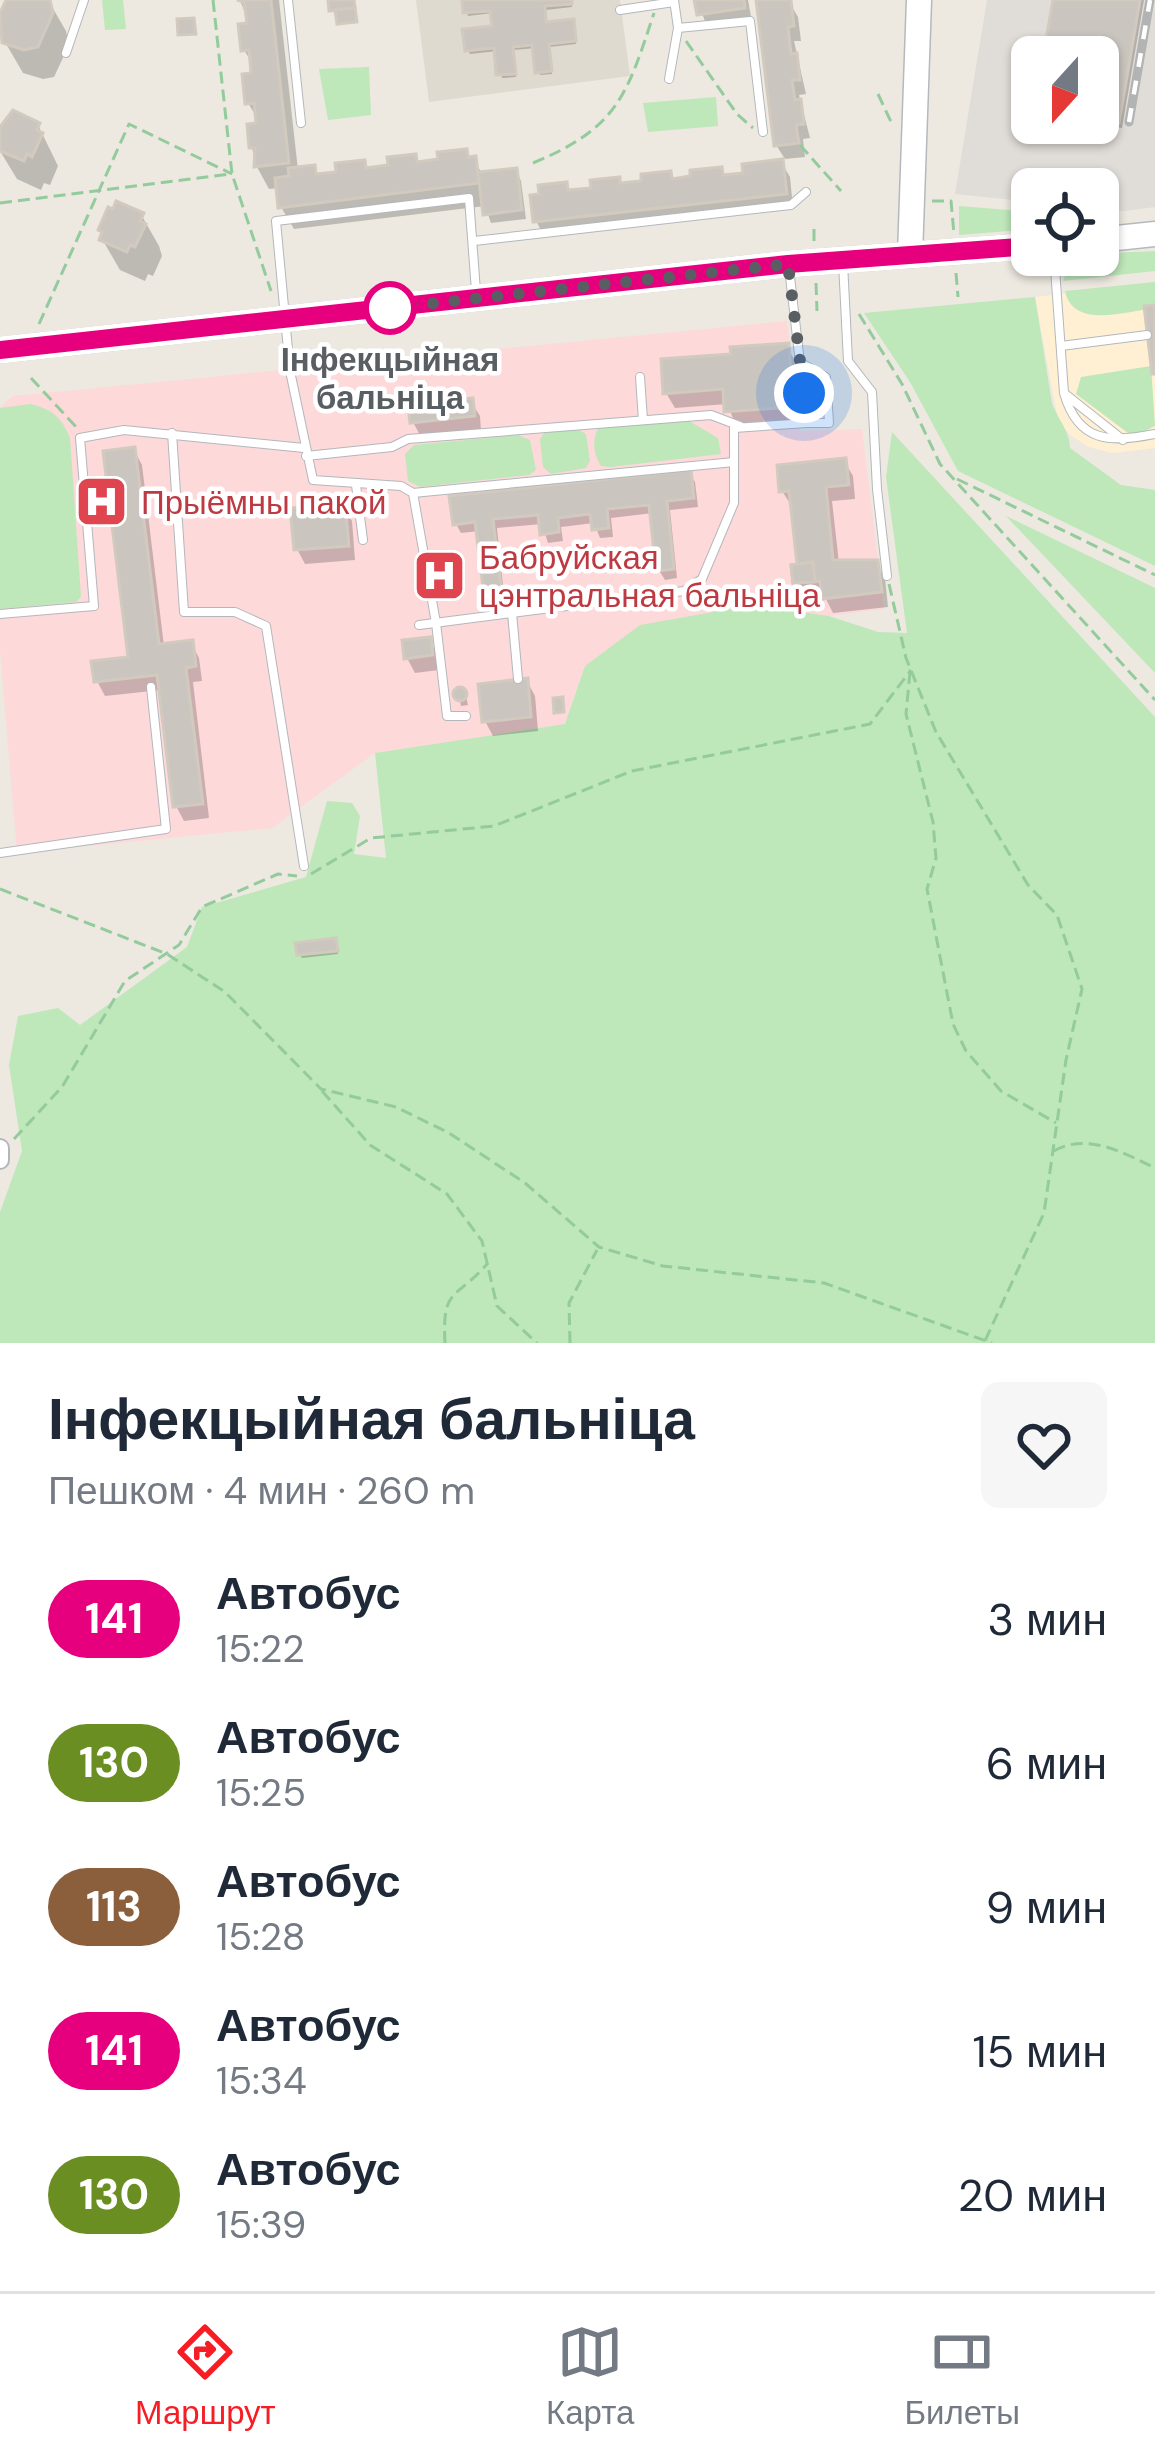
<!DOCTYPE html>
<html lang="ru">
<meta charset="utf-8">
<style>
body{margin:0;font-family:"DM Sans",sans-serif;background:#f6f6f7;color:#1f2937;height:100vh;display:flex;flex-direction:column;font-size:45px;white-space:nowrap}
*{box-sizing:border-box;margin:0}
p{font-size:39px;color:#747a83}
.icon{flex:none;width:66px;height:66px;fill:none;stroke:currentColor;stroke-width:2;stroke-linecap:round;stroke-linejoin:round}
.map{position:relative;height:1343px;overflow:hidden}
.panel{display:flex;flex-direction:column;background:#fff;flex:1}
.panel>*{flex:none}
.badge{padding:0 24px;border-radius:39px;font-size:42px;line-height:78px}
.needle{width:78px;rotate:201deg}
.controls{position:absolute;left:1011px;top:36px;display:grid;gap:24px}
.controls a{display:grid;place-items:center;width:108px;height:108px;border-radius:18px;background:#fff;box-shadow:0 3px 9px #0004;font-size:60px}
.you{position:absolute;width:60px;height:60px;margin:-30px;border:9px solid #fff;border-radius:50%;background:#1a73e8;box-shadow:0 0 0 18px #1a73e833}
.map>.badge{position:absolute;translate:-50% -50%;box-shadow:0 0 0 6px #fff}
.round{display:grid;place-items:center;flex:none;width:126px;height:126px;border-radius:18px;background:#f6f6f7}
.overview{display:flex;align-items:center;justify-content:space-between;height:204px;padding:0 48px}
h1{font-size:57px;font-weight:800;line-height:90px}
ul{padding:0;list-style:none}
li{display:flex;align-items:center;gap:36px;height:144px;padding:0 48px}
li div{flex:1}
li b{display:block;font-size:45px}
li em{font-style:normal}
li .badge{min-width:132px;font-weight:700;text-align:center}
.tab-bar{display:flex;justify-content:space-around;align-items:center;height:168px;border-top:3px solid #e0e1e3;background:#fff;font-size:33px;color:#747a83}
.tab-bar a{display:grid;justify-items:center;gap:6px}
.tab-bar .selected{color:#f61d24}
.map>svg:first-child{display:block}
.commercial{fill:#fff0d3}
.industrial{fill:#e0dcd8;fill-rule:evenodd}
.education{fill:#dfdad0}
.medical{fill:#fdd9da}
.green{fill:#bee7ba}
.shadow{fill:#0003}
.building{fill:#cac5bf;stroke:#d2cabe;stroke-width:3}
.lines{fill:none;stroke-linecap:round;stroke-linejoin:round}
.lane-casing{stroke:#b3b7bc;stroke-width:10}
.street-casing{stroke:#b3b7bc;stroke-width:20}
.secondary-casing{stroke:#b4b9be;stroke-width:27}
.path{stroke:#94cb9d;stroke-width:3;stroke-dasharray:12 6;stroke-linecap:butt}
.lane{stroke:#fff;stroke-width:8}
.street{stroke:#fff;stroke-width:16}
.secondary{stroke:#fff;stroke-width:24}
.rail-casing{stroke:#b2b3b3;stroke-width:9}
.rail{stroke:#fff;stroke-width:4.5;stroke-dasharray:14;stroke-linecap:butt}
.line-casing{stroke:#fff;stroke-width:27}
.line{stroke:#e6007e;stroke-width:18}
.walk{stroke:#595e62;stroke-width:12;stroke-dasharray:0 21.6}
.stop-dot{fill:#fff;stroke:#e6007e;stroke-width:6}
.labels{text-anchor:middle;stroke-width:9;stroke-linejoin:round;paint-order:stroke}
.stop-label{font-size:33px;font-weight:bold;fill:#595e62;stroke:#fff}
.health-label{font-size:33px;fill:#be3a42;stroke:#fff;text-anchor:start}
</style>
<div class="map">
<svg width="1155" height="1343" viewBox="0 0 1155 1343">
<rect width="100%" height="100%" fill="#ede9e0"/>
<polygon class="commercial" points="1155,284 1155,448 1113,453 1089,447 1070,435 1058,420 1035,297"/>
<path class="industrial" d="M987 0H1155V207L1125 211 1098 209V189H1032V202L955 194ZM1032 57H1098V123H1032Z"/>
<polygon class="education" points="416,0 620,0 630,76 429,102"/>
<polygon class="medical" points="787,321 800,431 862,429 884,609 829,616 753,605 585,666 565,724 375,753 272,828 17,853 0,650 0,407 13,396"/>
<g class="green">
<polygon points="102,0 123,0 126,29 105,30"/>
<polygon points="369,67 371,115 328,120 319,69"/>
<polygon points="716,97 718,126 648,132 643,103"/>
<polygon points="959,206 1032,212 1032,229 959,235"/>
<path d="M1155 251V271L1063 281C1075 247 1125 254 1155 251Z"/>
<path d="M1155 282V308C1127 311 1073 330 1065 291Z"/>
<path d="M1035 297 1052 403C1058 420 1070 431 1070 448L1121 485 1155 490V566L958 471 910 382 864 313Z"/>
<polygon points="1151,366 1155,426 1141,433 1128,433 1076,394 1081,377"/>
<path d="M31 404C53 410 61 417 70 438L81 597 76 602 0 609V408Z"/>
<path d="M684 418 718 438 721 454 611 467 601 466C592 451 592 439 600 424Z"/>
<polygon points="575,428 586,434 590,461 586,468 551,474 543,467 540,439 545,431"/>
<polygon points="892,432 1155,717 1155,1343 0,1343 0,1212 22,1151 9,1065 18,1016 58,1008 80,1025 187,947 202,907 306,877 327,801 352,803 360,816 354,854 386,858 375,753 565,724 585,666 640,625 753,605 829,616 878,632 907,633 886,477"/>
<polygon points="518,435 530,440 536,470 529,475 420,487 408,481 405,454 414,445"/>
<polygon points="1006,516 1155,588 1155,673"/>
</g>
<g class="shadow">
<polygon points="10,0 48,0 66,31 69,45 54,77 43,79 23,73 5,42"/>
<polygon points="240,0 279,0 298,170 313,168 318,177 339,174 364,163 368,171 391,168 415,157 419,165 466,152 484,175 516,171 521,181 526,219 491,223 485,206 294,229 281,207 279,188 269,189 257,167 252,148 259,121 248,103 254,66 244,50 250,26"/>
<polygon points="465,0 572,0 572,7 545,10 546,25 573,22 576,44 549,47 552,74 540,75 536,48 513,50 516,77 502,78 497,51 470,54 468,50 495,29 493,13 468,16"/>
<polygon points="697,0 748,0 752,22 708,29"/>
<polygon points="762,0 789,2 798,17 801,41 794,41 806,94 799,95 810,138 803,139 805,157 785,159 776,145"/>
<polygon points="1056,0 1144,0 1122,128 1090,123 1098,123 1098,57 1046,57"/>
<polygon points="38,125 58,166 50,185 44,183 41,190 17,179 0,151 0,135"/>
<polygon points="781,162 790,177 793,208 544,236 536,221 566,185 570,193 670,174 674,181 720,170 725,178 746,175"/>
<polygon points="114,213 142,216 159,246 162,256 153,276 148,274 145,281 120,270 102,239"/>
<polygon points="787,346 795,361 800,421 736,425 727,404 675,408 666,393 734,357"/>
<polygon points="471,402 480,416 481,431 421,437 413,422"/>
<polygon points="134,450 142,465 164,646 191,643 199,658 202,681 193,682 209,818 184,821 176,806 161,690 105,696 97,681 131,659"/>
<polygon points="844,461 853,476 855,499 832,501 839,563 876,563 885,578 888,607 833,613 824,595 805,597 796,582 800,567 791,505 782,491"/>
<polygon points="689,473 695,482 698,507 670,510 677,578 665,580 659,570 653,513 611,518 613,537 600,538 594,523 561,527 563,541 548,543 542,524 497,528 504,595 491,596 486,587 479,531 461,533 456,524"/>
<polygon points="343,507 352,521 355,560 305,564 297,549"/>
<polygon points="429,640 438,655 439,670 415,673 407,658"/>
<polygon points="527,681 535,696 538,731 493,736 485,721"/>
<polygon points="458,691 465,692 468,705 461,706"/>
<polygon points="337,944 338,954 302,958 300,955"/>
</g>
<g class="building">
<polygon points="6,0 50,0 53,13 38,47 24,50 2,43 0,13"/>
<polygon points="237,0 271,0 289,163 254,167 255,148 249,148 247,124 256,123 254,103 245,104 242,74 251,73 249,50 241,51 238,24 247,23 244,2"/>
<polygon points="328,0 354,0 355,8 329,11"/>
<polygon points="462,0 572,0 572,4 545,6 546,22 574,19 576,41 549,44 552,71 535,73 532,45 513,47 516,74 496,75 494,48 465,51 462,29 492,26 490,11 463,13"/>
<polygon points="694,0 744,0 745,8 697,15"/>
<polygon points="756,0 791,0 794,26 788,27 791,54 797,53 800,80 792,80 795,100 801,99 804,124 796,125 799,143 774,146"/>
<polygon points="1053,0 1140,0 1119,123 1098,120 1098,57 1043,57"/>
<polygon points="355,8 357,22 337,24 335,10"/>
<polygon points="194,18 196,34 178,35 177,19"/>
<polygon points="13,110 40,123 37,130 43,133 32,157 27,154 24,161 0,151 0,127"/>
<polygon points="467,149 468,157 476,156 479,183 278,208 275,178 289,176 288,168 315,165 316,174 336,172 335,163 365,160 366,168 388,165 387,157 416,154 417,162 438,159 437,152"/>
<polygon points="783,159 787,194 533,222 530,195 539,194 538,185 567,182 568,190 591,188 590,180 620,177 620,183 641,181 641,174 671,171 672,179 690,176 690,170 722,167 723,175 743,173 742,164"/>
<polygon points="517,168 522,210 483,215 478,172"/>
<polygon points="116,201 144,213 140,221 146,224 135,247 130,245 127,252 99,240 102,232 98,230 108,207 113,209"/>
<polygon points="1155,305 1155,374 1152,374 1144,306"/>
<polygon points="789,343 793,407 724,412 723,389 663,394 661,359 731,354 730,347"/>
<polygon points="473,398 475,416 410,423 408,405"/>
<polygon points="135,447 159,644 193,640 196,666 186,668 203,804 173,807 157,675 94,682 91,661 128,657 103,451"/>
<polygon points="846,458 849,485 826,487 833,560 878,560 882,592 822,599 820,581 793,583 791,565 797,564 789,491 779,492 777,465"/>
<polygon points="691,470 694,498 667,501 674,569 656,571 649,505 607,509 609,528 592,530 590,514 558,518 559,532 540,535 538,515 493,519 501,586 483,588 475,522 453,525 449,496"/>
<polygon points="345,503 349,546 294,550 290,508"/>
<polygon points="813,562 815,582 793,583 791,565"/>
<polygon points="431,637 433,655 404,659 402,640"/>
<polygon points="528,678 531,717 482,722 478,684"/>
<circle cx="460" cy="694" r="7"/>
<polygon points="563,697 564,712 554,713 553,698"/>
<polygon points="336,938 338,951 297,955 295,943"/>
</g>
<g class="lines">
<defs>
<g id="lane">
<polyline points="288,0 301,123"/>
<polyline points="674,0 678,28 750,21 763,132"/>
<polyline points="620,10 674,2"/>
<polyline points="66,53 84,0"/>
<polyline points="669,79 678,28"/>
<polyline points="474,241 791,205 806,192"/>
<path d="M1054 255 1064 393C1078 443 1111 443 1155 434"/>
<polyline points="843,263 848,361 872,392 877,489 887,576"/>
<polyline points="476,291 469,198 276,221 290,371 313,480 401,486 413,493 734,462"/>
<polyline points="1061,346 1147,335"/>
<polyline points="803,364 826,377 829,423 807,423"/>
<polyline points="640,377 643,420"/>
<polyline points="1065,394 1123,440"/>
<polyline points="172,433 184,612 235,612 266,626 304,866"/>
<polyline points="306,456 392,447 408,439 711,415 740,426"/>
<polyline points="356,485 363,540"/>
<polyline points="413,493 436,623 447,716 466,716"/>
<polyline points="512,613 518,679"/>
<polyline points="0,614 94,606 80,438 124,430 304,448"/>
<polyline points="419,625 684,591 702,579 734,503 734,428 807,423 789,268"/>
<polyline points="0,853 166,829 151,687"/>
</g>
<polyline id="street" points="0,1148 0,1160"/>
<g id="secondary">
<polyline points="1098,240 1155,234"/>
<polyline points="910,255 919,0"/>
<polyline points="0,350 788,264 1032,246"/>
</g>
</defs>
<use href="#lane" class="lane-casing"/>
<use href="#street" class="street-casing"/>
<use href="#secondary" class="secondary-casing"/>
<g class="path">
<polyline points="213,0 232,174 271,291"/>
<polyline points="686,41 737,114 753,128"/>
<polyline points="878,94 892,124"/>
<polyline points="800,145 841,191"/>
<path d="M533 163C618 128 627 95 654 13"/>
<polyline points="932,201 951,201 954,234"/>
<polyline points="0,203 230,174"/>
<polyline points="814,229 814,241"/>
<polyline points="956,273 958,297"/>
<polyline points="816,283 817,311"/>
<polyline points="859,314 902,384 940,464 1155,700"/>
<polyline points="39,324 129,124 232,174"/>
<polyline points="31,378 78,429"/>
<polyline points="957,479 1155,575"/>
<polyline points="889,584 906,658 936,732 1028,885 1057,915 1082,989 1066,1060 1044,1213 984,1343"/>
<polyline points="910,672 906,714 933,822 936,858 927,889 953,1024 966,1051 1001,1091 1056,1123"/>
<polyline points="311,874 371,838 494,826 632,771 870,724 911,670"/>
<polyline points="0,889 167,954 225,992 321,1089 396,1107 449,1133 525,1183 599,1247 663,1266 824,1283 992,1343"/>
<polyline points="322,1091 370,1145 447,1194 482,1241 497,1306 537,1343"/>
<polyline points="14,1139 62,1087 125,981 179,945 202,907 278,874 297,876"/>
<path d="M1054 1151C1087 1132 1124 1153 1155 1168"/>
<path d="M445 1343C442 1286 455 1301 488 1263"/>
<polyline points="570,1343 569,1303 597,1250"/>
</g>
<use href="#lane" class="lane"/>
<use href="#street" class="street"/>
<use href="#secondary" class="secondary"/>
<defs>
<polyline id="rail" points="1129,122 1150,0"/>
</defs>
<use href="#rail" class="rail-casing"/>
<use href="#rail" class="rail"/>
</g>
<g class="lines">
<defs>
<polyline id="line" points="0,350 788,264 1032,246"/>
</defs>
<use href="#line" class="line-casing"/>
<use href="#line" class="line"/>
<polyline class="walk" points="390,308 788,264 804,393"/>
</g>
<defs>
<symbol id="hospital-square" viewBox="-11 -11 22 22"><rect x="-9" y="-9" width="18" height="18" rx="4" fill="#e0444e" stroke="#fff"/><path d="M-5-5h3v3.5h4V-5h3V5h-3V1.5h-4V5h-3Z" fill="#fff"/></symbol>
</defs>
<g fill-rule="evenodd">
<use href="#hospital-square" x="72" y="472" width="59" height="59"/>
<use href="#hospital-square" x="410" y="546" width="59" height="59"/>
</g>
<circle class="stop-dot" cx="390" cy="308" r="24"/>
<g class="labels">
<g class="stop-label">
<text x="390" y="371">Інфекцыйная<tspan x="390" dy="38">бальніца</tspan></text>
</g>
<g class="health-label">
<text x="141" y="514">Прыёмны пакой</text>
<text x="479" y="569">Бабруйская<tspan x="479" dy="38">цэнтральная бальніца</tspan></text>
</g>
</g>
</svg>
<div class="controls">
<a><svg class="needle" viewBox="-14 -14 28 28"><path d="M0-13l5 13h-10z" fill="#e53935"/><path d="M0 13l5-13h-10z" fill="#747a83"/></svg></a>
<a><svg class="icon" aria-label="locate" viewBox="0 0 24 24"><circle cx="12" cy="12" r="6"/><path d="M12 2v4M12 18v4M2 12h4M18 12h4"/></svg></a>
</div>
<div class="you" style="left:804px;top:393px"></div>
</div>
<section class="panel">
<div class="overview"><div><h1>Інфекцыйная бальніца</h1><p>Пешком · 4 мин · 260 m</p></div><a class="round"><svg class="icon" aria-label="heart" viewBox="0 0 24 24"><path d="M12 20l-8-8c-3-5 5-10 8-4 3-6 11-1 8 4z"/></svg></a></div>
<ul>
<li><span class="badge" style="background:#e6007e;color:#fff">141</span><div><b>Автобус</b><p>15:22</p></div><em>3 мин</em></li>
<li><span class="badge" style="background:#6b8e23;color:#fff">130</span><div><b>Автобус</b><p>15:25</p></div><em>6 мин</em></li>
<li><span class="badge" style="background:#8b5e3c;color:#fff">113</span><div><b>Автобус</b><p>15:28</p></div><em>9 мин</em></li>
<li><span class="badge" style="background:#e6007e;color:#fff">141</span><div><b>Автобус</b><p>15:34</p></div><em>15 мин</em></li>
<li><span class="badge" style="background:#6b8e23;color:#fff">130</span><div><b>Автобус</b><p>15:39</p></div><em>20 мин</em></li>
</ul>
</section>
<nav class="tab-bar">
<a class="selected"><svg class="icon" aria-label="directions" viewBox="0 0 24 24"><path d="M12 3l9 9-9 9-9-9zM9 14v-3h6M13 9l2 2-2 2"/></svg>Маршрут</a>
<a><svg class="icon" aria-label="map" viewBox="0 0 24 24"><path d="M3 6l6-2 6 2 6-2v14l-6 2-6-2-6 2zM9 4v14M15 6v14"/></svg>Карта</a>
<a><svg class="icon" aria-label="tickets" viewBox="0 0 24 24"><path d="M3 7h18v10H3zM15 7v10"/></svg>Билеты</a>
</nav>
